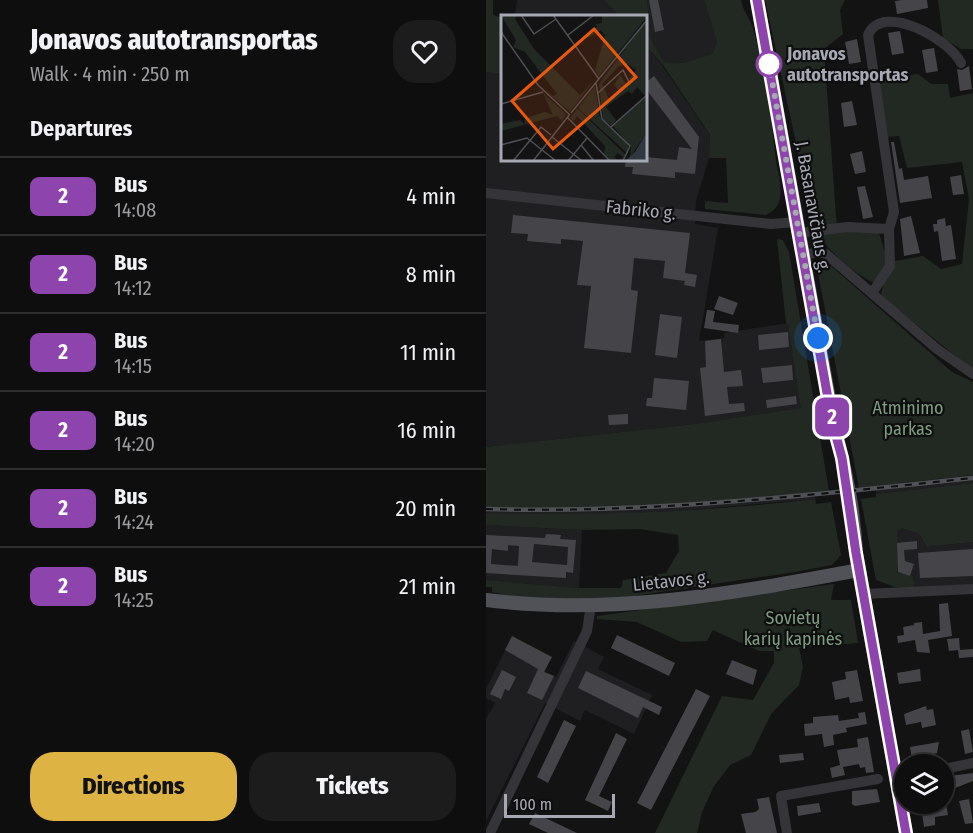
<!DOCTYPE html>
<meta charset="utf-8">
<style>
body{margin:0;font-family:"Fira Sans Condensed",sans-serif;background:#1c1c1d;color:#f1f3f6;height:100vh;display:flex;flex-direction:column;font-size:22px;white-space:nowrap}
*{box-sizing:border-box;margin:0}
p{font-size:20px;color:#9b9c9e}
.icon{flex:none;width:33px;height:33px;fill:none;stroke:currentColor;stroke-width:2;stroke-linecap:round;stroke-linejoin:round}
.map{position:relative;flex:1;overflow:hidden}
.drawer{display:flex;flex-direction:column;background:#0e0e0f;width:486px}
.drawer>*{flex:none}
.badge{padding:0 12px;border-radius:9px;font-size:21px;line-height:39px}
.controls{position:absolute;left:408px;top:754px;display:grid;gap:12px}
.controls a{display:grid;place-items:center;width:60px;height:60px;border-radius:50%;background:#0e0e0f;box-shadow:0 2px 4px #0004,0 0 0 2px #2e2e2f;font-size:30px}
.scale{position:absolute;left:18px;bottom:15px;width:111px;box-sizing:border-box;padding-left:6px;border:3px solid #a6a9b3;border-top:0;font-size:16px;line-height:21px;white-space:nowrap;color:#a6a9b3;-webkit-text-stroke:4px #0e0e0f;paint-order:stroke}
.you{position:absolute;width:30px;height:30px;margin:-15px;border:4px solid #fff;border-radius:50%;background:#1a73e8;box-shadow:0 0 0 9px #1a73e833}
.map>.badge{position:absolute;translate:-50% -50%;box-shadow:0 0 0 3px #fff}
h2{padding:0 30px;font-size:22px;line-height:54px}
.round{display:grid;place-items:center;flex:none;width:63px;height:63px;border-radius:24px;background:#1c1c1d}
.overview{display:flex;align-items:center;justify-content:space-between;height:102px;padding:0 30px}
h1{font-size:28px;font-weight:800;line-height:45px}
.button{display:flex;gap:12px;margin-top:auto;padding:12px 30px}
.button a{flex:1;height:69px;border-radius:24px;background:#ddb343;color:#111;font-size:24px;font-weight:800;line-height:69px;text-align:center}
.button a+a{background:#1c1c1d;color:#f1f3f6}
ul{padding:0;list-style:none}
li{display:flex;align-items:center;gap:18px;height:78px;padding:0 30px;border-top:2px solid #2e2e2f}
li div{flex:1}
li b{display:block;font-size:22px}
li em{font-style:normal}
li .badge{min-width:66px;font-weight:700;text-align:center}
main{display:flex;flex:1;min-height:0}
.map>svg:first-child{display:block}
.built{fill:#1f1f21}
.green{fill:#222923}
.building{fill:#454549;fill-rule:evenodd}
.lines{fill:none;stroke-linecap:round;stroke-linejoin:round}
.minor{stroke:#353539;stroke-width:10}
.major{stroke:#515258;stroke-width:14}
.rail-casing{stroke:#505156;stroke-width:4.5}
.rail{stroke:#0e0e0f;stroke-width:2;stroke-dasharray:7;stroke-linecap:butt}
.line-casing{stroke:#fff;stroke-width:14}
.line{stroke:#8e44ad;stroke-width:9}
.walk{stroke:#a6a9b3;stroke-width:6;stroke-dasharray:0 10.8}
.stop-dot{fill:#fff;stroke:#8e44ad;stroke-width:3}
.labels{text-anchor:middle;stroke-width:4.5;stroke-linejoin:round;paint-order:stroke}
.stop-label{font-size:18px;font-weight:bold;fill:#a6a9b3;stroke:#0e0e0f;text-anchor:start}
.street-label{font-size:18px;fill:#a6a9b3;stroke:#0e0e0f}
.park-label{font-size:18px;fill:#7f9c83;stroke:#0e0e0f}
.inset-road{fill:none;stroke:#4e4f54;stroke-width:1.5}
.view{fill:#e8590c;fill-opacity:0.15;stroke:#e8590c;stroke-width:3}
.inset-edge{fill:none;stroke:#a6a9b3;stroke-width:3}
</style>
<main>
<section class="drawer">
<div class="overview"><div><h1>Jonavos autotransportas</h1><p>Walk · 4 min · 250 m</p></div><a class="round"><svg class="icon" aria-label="heart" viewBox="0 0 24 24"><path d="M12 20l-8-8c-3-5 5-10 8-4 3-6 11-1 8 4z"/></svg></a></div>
<h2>Departures</h2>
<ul>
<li><span class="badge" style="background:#8e44ad;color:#fff">2</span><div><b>Bus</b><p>14:08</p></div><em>4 min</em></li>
<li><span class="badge" style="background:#8e44ad;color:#fff">2</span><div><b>Bus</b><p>14:12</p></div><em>8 min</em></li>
<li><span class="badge" style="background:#8e44ad;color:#fff">2</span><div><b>Bus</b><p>14:15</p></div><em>11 min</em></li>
<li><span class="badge" style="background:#8e44ad;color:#fff">2</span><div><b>Bus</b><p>14:20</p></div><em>16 min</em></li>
<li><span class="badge" style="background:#8e44ad;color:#fff">2</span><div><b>Bus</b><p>14:24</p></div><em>20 min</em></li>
<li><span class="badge" style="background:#8e44ad;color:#fff">2</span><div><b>Bus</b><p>14:25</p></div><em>21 min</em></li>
</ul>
<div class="button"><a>Directions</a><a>Tickets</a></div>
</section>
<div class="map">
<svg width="487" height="833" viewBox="0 0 487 833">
<rect width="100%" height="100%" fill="#131314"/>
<g class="built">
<polygon points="31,0 118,0 133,16 29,16"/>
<polygon points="161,0 218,0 231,42 226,54 197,63 178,62 161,34 164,30"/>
<polygon points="159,45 176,65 224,136 223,158 210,201 209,224 232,228 213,341 238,338 238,333 302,323 316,408 209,424 0,447 0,72 16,74 16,159 159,159"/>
<polygon points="487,475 487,483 390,494 389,486"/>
<polygon points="328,493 329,499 193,511 89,515 0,513 0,507 98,509 187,505"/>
<polygon points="0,525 96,530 93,588 0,580"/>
<polygon points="416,528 433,534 441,547 487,542 487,584 426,588 429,579 411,572 411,531"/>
<polygon points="88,641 118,657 112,669 166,695 148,734 99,710 94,721 59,703 0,821 0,719 9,703 0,698 0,689 19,650 70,677"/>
</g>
<g class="green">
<polygon points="0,0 7,0 7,15 16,18 16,74 0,72"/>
<path d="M118 0H161L164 30 162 34 178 62 197 63 226 54 231 42 218 0H255C257 12 264 18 267 29 280 71 285 117 290 161 292 172 296 186 294 198 293 206 288 211 280 215L219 209V201L242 203 240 158H223L224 135 177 65 159 45V16H133Z"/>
<path d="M279 0H359L354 10 357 34 338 49 351 230 393 233 400 256 409 261 437 256 455 269 476 264 483 199 476 162 421 168 413 136 400 137 391 80 432 74 445 84H462L464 98 487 93V370L395 296 397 285C381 284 351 258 340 245 334 238 337 231 327 221Z"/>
<polygon points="452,0 487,0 487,49 475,49 457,38"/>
<path d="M291 239 297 240 303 252 343 491C229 503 114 514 0 507V447L209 424 315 408 302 324 300 323Z"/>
<polygon points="337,264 345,266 466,372 487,382 487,475 373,488 332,273"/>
<polygon points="487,483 487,542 441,547 433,534 416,528 411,531 411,572 427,577 429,583 426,588 409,587 390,580 375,499 390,497 390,494"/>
<path d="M329 499 330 504 345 502 355 555 346 565 309 572 127 599 31 598 6 592V587H0V580L93 588H135L137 580 180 573 193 551 192 535 154 529 96 530 0 525V513C110 516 220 512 329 499Z"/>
<polygon points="348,584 345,600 365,600 372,643 313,648 317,667 313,685 285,714 265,755 244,765 228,786 216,812 211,833 169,833 236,696 267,700 288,663 288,651 273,651 227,630 221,641 195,642 151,622 111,619 111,616"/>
</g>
<g class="building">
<polygon points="163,0 172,0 178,30 169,32"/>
<polygon points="416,0 441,0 442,8 411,14 409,1"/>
<polygon points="414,31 418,53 406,55 402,33"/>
<polygon points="371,39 375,62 363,64 359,42"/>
<polygon points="448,48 452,71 440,73 436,50"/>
<polygon points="483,66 486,89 474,91 471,69 476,70"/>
<polygon points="168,76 213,137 209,174 189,172 189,178 146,174 147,167 139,167 140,159 159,159 159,157 191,160 193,147 206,149 163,93 159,83"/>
<polygon points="366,101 371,125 358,127 355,103"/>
<polygon points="405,142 408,142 413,169 416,168 418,180 442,176 446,198 414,203"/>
<polygon points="376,151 380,172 369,174 364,154"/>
<polygon points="475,175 478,194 467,195 464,177"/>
<polygon points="379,186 387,217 377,219 371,187"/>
<polygon points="27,215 204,233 199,273 211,275 209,287 198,285 199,281 177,278 179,261 148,258 145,290 152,291 145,353 98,348 105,286 91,285 97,241 75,239 75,244 41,241 42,234 25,233"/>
<polygon points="425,216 434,253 418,256 414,219"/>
<polygon points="459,218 460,226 465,225 470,259 456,261 452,231 448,232 447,224 451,224 451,220"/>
<polygon points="233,296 252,303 247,315 228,309"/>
<polygon points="221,310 229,311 227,322 253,325 252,333 218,328"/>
<polygon points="174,314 196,317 191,358 169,355"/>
<polygon points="302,332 303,347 273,350 272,335"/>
<polygon points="235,339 238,372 255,370 257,386 241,387 243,404 258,403 259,411 219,416 214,368 220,367 219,341"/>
<polygon points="306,365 307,380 277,383 275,368"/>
<polygon points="168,378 203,381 200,410 160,406 161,398 166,398"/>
<polygon points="310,396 311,404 281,408 280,400"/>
<polygon points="142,414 142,424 123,425 122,415"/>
<path d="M60 534 75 535 74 539 90 540 87 573 80 572V578L0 573V535L59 538ZM48 544 82 547 81 565 46 562ZM22 545 33 546 32 566 5 564 6 549 22 551Z"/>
<polygon points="431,541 431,549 418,550 419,561 428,564 424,576 412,572 411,543"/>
<polygon points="487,549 487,576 434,578 432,553"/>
<polygon points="462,603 466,636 442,640 444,653 431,652 429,640 412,643 411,636 418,635 417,627 428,625 428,623 436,622 437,634 454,631 453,604"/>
<polygon points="131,635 189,663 183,676 125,648"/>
<polygon points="26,636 66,657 58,672 68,676 56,700 41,693 52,669 19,650"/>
<polygon points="473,638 474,650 472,650 487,649 487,657 473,658 472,650 463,651 461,639"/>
<polygon points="246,660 271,670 267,685 240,674"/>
<polygon points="434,669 435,681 413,684 411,673"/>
<polygon points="16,670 30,677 23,691 19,689 15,699 4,694"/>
<polygon points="371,670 377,701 364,703 363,697 349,700 346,682 360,679 359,672"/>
<polygon points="100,671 176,707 173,715 157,707 152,718 92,688"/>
<polygon points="210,689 224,696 165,810 151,803"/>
<polygon points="440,706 441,710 447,709 450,725 436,728 435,722 420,725 418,714"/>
<polygon points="379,712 381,724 360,728 361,732 347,735 348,745 338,747 336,734 319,736 318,724 327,723 327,717 352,715 353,721 373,718 372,713"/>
<polygon points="78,720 90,726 62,783 51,777"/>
<polygon points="483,729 487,752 479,754 475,731"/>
<polygon points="130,733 141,739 113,796 126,802 122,811 99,800"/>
<polygon points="382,737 388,772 380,773 379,767 374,768 373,764 357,767 359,775 346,778 344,768 354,765 351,750 372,747 371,739"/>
<polygon points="453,742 451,753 426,759 424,747"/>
<polygon points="317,753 318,760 294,763 293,755"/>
<polygon points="487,773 487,781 464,790 463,776"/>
<polygon points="391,789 394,802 369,806 366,804 366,791"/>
<polygon points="283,797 291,833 260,833 255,814 269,812 273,809 271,799"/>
<polygon points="483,799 487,823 479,824 473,801"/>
<polygon points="333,803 335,812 312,816 311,806"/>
<polygon points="460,804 462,815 449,817 449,825 438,827 436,813 453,810 453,805"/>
<polygon points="49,813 91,833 62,833 43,824"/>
</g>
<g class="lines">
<g class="minor">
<polyline points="0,193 285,224 311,222"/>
<polyline points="313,233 361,227 403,229"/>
<polyline points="317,255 333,252 340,254 451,349 487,374"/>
<path d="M386 293 404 266 403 229 408 212 382 35C397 1 464 40 475 63"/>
<polyline points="378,594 487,589"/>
<polyline points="458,769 487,763"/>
<polyline points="4,833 101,631 105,605"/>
<polyline points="301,833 295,796 392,779"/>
</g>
<g class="major">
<path d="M271 0 347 421C358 464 368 508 370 553L420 833"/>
<path d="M0 600C126 616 249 593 373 570"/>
</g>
<defs>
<path id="rail" d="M0 509C164 514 324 495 487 478"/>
</defs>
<use href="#rail" class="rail-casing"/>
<use href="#rail" class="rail"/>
</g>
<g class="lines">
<defs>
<polyline id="line" points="271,0 346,421 356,458 370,553 420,833"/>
</defs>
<use href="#line" class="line-casing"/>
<use href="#line" class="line"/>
<polyline class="walk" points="283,64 332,338"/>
</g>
<circle class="stop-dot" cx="283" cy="64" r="12"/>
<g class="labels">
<g class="stop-label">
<text x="301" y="60">Jonavos<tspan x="301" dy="21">autotransportas</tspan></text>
</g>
<g class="street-label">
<text transform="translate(327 207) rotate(80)" y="6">J. Basanavičiaus g.</text>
<text transform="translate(155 210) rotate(6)" y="6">Fabriko g.</text>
<text transform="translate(185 581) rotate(-6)" y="6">Lietavos g.</text>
</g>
<g class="park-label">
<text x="422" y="414">Atminimo<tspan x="422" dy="21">parkas</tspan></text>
<text x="307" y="624">Sovietų<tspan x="307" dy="21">karių kapinės</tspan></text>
</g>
</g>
<g transform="translate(15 15)">
<rect width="146" height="146" fill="#131314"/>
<path d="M0 0H16L14 4 33 34 79 80 94 64 69 97 43 74 52 81 56 79 24 37 12 32 15 25ZM101 0H145V3L98 61 94 55 104 21 100 15 87 23 85 19 96 12 94 9 101 8ZM145 6V119L129 142 130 132 112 111 144 81 136 72 131 79 127 76 105 92 115 105 111 111 102 104 98 69ZM127 49 135 55 129 63 130 67 127 71 119 60 113 70 118 76 108 84 101 69 117 52ZM94 71 99 102 127 129V139L77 93ZM42 78 65 99 61 106 56 101 0 116V109L19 105 23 109 25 103 44 97 52 100ZM76 94 78 95 126 141 119 145 122 142 117 138 113 142 116 145H109L103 139 104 131 76 101 73 106 69 103Z" fill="#222923" fill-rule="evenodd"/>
<path d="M145 119V145H125L134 137Z" fill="#30373e"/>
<path class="inset-road" d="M20 0 33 19 55 4M52 0 98 64M0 17 37 70 69 100M67 20 93 0M95 68 101 104 129 131 122 146M97 78 122 55 128 67M0 89 42 77M70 98 146 5M67 103 109 146M110 112 146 80M51 122 81 146M0 130 26 123 55 146M80 130 93 146M12 146 40 112 50 120M32 146 69 99M67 146 86 123"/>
<path class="view" d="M93 14 135 62 52 134 11 86Z"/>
<rect width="146" height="146" class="inset-edge"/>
</g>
</svg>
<div class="controls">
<a><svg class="icon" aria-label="layers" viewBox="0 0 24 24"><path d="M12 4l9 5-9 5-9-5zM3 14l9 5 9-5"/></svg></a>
</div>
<div class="scale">100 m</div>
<div class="you" style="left:332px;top:338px"></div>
<b class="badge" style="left:346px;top:417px;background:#8e44ad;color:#fff">2</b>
</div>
</main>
